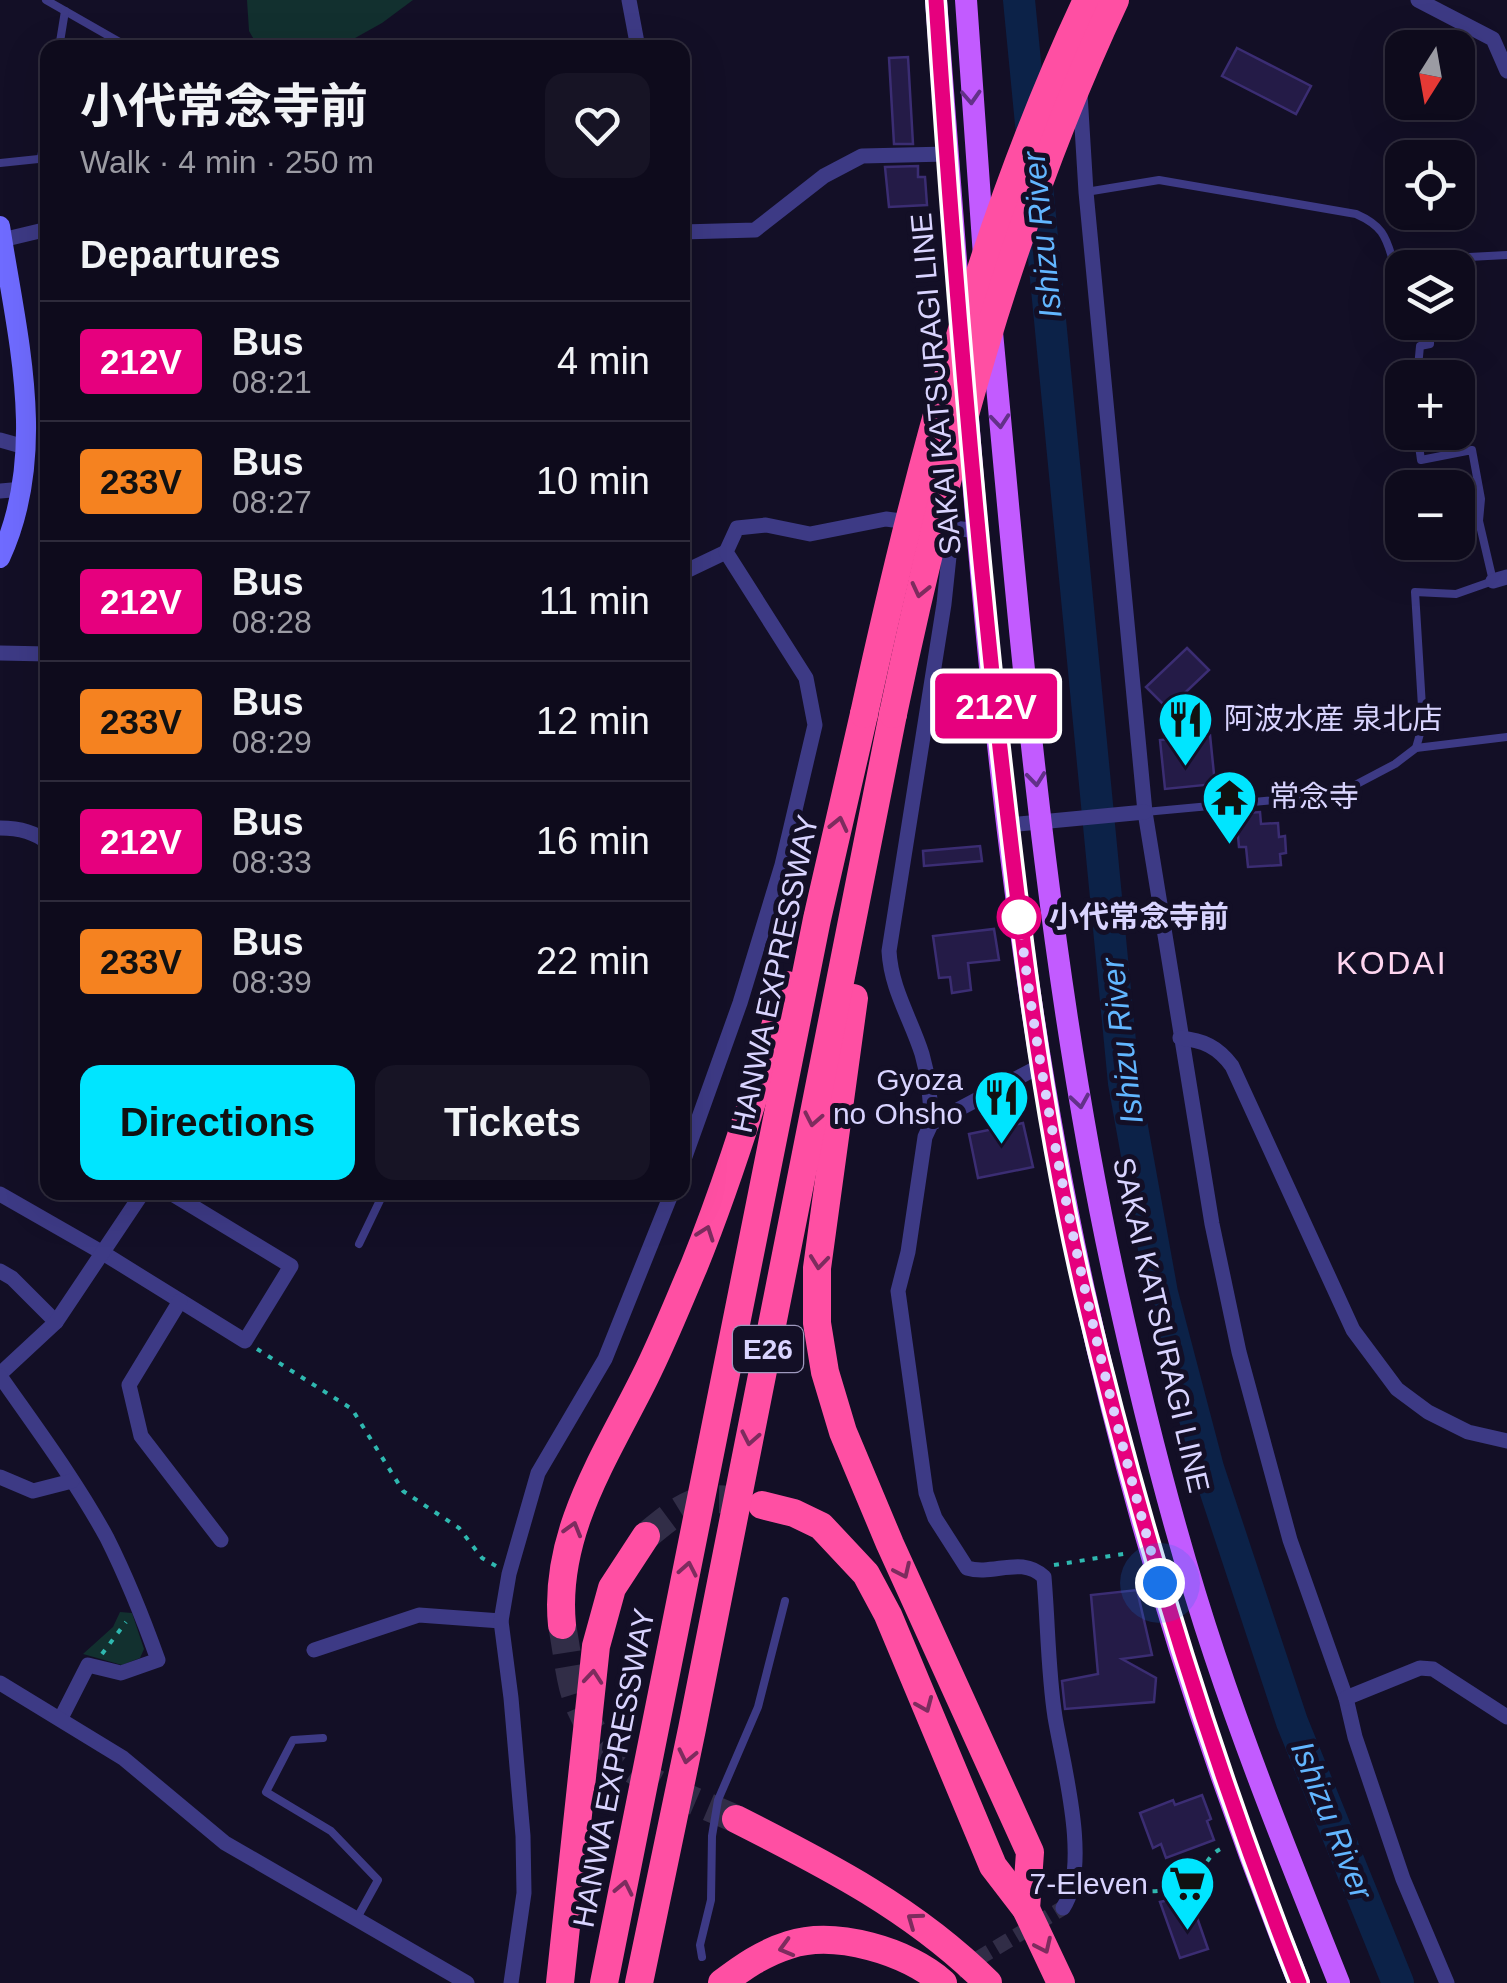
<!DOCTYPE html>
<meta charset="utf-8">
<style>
body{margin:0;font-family:Helvetica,"Noto Sans JP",sans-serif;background:#171425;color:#f1f3f6;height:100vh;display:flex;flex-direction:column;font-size:38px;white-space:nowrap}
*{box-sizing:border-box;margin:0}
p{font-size:32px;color:#9b9ba3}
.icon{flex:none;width:55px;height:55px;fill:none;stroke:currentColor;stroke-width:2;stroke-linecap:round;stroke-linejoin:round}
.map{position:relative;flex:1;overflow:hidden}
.details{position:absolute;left:40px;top:40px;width:650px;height:1160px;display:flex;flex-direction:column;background:#0e0b1c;border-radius:20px;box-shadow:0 10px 40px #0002,0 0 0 2px #2e2b3b}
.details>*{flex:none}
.badge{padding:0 20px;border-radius:8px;font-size:35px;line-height:65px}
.needle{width:65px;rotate:191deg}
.controls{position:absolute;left:1385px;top:30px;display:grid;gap:20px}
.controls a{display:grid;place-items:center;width:90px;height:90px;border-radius:20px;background:#0e0b1c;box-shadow:0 10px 40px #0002,0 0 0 2px #2e2b3b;font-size:50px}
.you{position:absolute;width:50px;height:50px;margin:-25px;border:8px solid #fff;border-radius:50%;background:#1a73e8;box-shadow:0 0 0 15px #1a73e833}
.map>.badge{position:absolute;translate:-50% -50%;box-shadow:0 0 0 5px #fff}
h2{padding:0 40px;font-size:38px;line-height:90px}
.round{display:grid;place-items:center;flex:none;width:105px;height:105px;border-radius:20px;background:#171425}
.summary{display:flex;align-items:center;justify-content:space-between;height:170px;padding:0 40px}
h1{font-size:48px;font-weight:700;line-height:75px}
.primary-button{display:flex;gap:20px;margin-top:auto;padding:20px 40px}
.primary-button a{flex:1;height:115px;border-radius:20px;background:#00e5ff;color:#111;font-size:40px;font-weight:700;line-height:115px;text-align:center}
.primary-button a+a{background:#171425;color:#f1f3f6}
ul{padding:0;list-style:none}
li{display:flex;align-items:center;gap:30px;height:120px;padding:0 40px;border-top:2px solid #2e2b3b}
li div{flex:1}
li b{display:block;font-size:38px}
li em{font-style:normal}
li .badge{min-width:110px;font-weight:700;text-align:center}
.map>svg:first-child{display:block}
.green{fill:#12302f}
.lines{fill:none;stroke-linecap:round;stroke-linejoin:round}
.river{stroke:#0c2248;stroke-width:32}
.building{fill:#241b47;stroke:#3b2d73;stroke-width:2.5}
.street-tunnel{stroke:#312d47;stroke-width:15;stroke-dasharray:15 8;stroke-linecap:butt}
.highway-tunnel{stroke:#312d47;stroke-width:28;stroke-dasharray:28 14;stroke-linecap:butt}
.path{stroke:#2fb8b0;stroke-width:4;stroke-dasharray:5 8;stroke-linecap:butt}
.lane{stroke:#3d3a85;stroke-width:8}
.street{stroke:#3d3a85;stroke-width:15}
.secondary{stroke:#6f6bff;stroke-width:20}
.primary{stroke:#c25bff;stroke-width:22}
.highway{stroke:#ff4fa3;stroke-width:28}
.highway-bridge{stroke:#ff4fa3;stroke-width:28}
.oneway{stroke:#623188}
.oneway2{stroke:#7d2c5e}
.line-casing{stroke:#fff;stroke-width:22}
.line{stroke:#e6007e;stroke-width:15}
.walk{stroke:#d9d4ff;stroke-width:10;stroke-dasharray:0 18}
.stop-dot{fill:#fff;stroke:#e6007e;stroke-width:5}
.labels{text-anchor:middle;stroke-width:10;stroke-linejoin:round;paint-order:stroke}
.shield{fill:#130f26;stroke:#9e99be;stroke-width:2.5}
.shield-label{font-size:28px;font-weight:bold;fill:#d9d4ff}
.street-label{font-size:30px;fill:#d9d4ff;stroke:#130f26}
.poi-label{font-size:30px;fill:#d9d4ff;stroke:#130f26;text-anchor:start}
.stop-label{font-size:30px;font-weight:bold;fill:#d9d4ff;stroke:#130f26;text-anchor:start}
.water-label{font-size:32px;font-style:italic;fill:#62b6ff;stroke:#130f26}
.neighbourhood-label{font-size:32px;letter-spacing:2.5px;fill:#ffd6f0;stroke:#130f26}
</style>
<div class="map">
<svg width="1507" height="1983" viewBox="0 0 1507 1983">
<rect width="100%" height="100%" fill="#130f26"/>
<g class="green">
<polygon points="247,0 413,0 382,23 339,47 259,48 249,31"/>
<polygon points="120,1612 132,1613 144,1649 140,1658 122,1665 83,1654 113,1627"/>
</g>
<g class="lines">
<polyline class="river" points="1019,0 1124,1083 1162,1293 1208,1468 1292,1722 1398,1983"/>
</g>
<g class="building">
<polygon points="1237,48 1311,86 1296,114 1222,76"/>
<polygon points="908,57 913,144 894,144 889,58"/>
<polygon points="918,166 918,177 925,177 927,205 889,207 885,167"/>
<polygon points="1187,648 1209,670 1168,709 1146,687"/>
<polygon points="1210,735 1215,784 1165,789 1160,740"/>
<polygon points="1260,812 1261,824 1278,823 1279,837 1285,836 1286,853 1280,854 1281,865 1248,867 1246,847 1239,847 1236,814"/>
<polygon points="980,846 982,861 924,866 923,851"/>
<polygon points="994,929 999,960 968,963 971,990 952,993 950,977 939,978 933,936"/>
<polygon points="1023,1123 1033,1167 978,1178 969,1134"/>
<polygon points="1137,1590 1152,1655 1122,1659 1156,1678 1154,1702 1065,1709 1062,1681 1098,1674 1091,1595"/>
<polygon points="1202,1795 1211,1819 1207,1821 1214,1840 1166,1858 1161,1844 1153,1848 1140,1813 1173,1800 1175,1805"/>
<polygon points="1186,1896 1189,1907 1193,1906 1208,1949 1180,1958 1160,1902"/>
</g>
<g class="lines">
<polyline class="street-tunnel" points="937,1983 1063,1908"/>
<g class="highway-tunnel">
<path d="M646 1536C689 1500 701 1493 757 1504"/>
<path d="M562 1625C566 1645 568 1667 573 1687 595 1769 667 1788 736 1819"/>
</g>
<g class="path">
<polyline points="257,1349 352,1409 403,1491 459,1528 482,1558 496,1566"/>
<polyline points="1054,1565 1129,1553"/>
<polyline points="102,1654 126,1622"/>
<path d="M1088 1884C1122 1889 1170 1902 1197 1874 1209 1862 1209 1853 1225 1847"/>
</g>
<g class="lane">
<polyline points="46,0 130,48"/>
<polyline points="59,48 65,11"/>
<polyline points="41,158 48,116"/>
<polyline points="0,163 48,158"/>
<path d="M1086 192 1159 180 1356 214C1381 225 1386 235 1393 261L1507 255"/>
<polyline points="1417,378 1420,346 1430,344 1430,322"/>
<polyline points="1416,748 1423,723 1415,592 1456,594 1493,581 1479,521 1481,499 1472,450 1421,460 1417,432"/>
<polyline points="1145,812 1338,794 1395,764 1416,748 1507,737"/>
<polyline points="359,1244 384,1192"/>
<polyline points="323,1738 293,1740 266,1792 331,1831 378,1880 357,1918"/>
<polyline points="702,1957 700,1945 711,1900 712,1836 718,1800 758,1707 785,1601"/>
</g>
<g class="street">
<polyline points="629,0 638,48"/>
<polyline points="1418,0 1493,39 1507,71"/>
<polyline points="1080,94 1086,192 1145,812 1212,1224 1239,1352 1290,1540 1346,1698 1355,1737 1403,1879 1447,1983"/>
<polyline points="682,232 755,230 824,176 862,156 947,154"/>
<polyline points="2,240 48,229"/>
<polyline points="0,440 25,447"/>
<polyline points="0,491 23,489"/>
<polyline points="682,573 726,552"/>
<polyline points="1493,581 1507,577"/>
<polyline points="0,653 48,654"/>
<polyline points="1008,825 1145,812"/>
<path d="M0 828C18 828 34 831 48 843"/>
<path d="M1180 1038C1203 1040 1218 1047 1232 1066L1353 1330 1397 1389 1428 1412 1468 1432 1507 1441"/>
<path d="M1042 1065 931 1124 925 1137 908 1252 898 1291 926 1493 935 1518 967 1568C994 1576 1021 1555 1044 1577 1048 1624 1048 1672 1055 1717 1063 1765 1091 1866 1063 1908"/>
<path d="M931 1124C931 1100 929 1078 922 1054 911 1019 891 989 889 951L944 604 952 528"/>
<polyline points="682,1165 740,1003 782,865 815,725 806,678 726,552 737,528 766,525 810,534 886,519 977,531"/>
<polyline points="0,1194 103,1253 245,1341 291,1266 169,1192"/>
<polyline points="0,1271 12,1278 56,1322"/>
<polyline points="180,1301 129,1385 141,1436 221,1540"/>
<polyline points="0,1374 56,1322 143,1192"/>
<path d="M0 1376C37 1429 76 1481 107 1538 127 1578 143 1618 158 1660L121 1673 88 1665 61 1718"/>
<polyline points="0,1477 33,1491 72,1481"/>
<polyline points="314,1650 419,1615 501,1621"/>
<polyline points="0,1683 123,1758 225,1843 467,1983"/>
<polyline points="1346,1698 1420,1668 1433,1669 1507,1717"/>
<polyline points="511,1983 524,1893 523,1836 511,1698 501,1621 509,1574 538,1473 605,1359 672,1192"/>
</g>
<path class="secondary" d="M0 226C17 336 49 453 0 558"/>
<g class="primary">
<polyline points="936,0 961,326"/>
<polyline points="966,0 984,256"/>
<path d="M992 332C1022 652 1047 972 1116 1286 1143 1409 1175 1537 1215 1656 1252 1767 1296 1875 1339 1983"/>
<path d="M968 418C991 710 1021 1004 1084 1290 1136 1526 1209 1759 1299 1983"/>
</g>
<g class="highway">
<polyline points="854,998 817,1268 817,1323 825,1372 843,1432 890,1544 1030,1852 1026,1909"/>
<polyline points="762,1505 794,1513 821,1526 866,1574 888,1615 993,1866 1026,1909 1061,1983"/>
<path d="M562 1625C553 1533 606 1456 645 1377 663 1341 678 1303 694 1266 731 1175 760 1080 787 985"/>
<path d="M736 1819C827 1865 915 1910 988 1983"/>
<polyline points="560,1983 596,1646 612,1588 646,1536"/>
<polyline points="604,1983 817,919 864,714"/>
<polyline points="639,1983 692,1729 893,714"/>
<path d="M722 1983C743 1967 763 1953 789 1945 835 1930 908 1951 943 1983"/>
</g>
<g class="highway-bridge">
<path d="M864 714C917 471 981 225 1087 0"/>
<path d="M893 714C944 471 1009 226 1115 0"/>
</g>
</g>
<defs><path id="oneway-chevron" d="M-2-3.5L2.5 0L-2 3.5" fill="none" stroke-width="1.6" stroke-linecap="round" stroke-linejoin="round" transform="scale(2.5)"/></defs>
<g class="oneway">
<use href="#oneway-chevron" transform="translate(971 97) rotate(87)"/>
<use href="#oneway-chevron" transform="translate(1000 421) rotate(85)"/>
<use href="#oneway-chevron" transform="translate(1036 779) rotate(84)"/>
<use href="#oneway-chevron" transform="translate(1080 1101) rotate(81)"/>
</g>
<g class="oneway2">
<use href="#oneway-chevron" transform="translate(920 590) rotate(103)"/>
<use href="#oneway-chevron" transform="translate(839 824) rotate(-77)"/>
<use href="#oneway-chevron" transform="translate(813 1119) rotate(101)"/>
<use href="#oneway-chevron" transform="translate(706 1233) rotate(-70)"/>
<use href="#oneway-chevron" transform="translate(819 1262) rotate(96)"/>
<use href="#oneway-chevron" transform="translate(750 1438) rotate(101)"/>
<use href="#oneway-chevron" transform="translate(573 1529) rotate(-74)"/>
<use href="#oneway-chevron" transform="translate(688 1569) rotate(-79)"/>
<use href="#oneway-chevron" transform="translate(903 1571) rotate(65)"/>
<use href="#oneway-chevron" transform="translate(593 1677) rotate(-85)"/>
<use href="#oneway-chevron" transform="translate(925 1705) rotate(67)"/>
<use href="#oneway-chevron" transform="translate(687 1756) rotate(102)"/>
<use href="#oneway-chevron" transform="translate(624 1888) rotate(-78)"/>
<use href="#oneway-chevron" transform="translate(914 1920) rotate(-144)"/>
<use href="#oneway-chevron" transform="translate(1044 1946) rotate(65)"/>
<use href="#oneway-chevron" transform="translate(786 1948) rotate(164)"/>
</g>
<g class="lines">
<defs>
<path id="line" d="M936 0C952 244 972 487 998 730 1019 919 1041 1109 1084 1293 1140 1529 1211 1758 1299 1983"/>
</defs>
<use href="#line" class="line-casing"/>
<use href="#line" class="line"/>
<path class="walk" d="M1019 917 1018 908C1046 1137 1097 1361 1160 1583"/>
</g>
<defs>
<symbol id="restaurant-pin" viewBox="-11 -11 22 30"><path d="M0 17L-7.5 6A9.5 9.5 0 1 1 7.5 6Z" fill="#00e5ff" stroke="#130f26"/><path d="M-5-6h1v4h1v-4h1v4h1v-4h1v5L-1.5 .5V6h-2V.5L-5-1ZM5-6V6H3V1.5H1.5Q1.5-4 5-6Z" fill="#111"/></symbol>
<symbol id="temple-pin" viewBox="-11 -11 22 30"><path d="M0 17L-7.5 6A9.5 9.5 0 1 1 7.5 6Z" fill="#00e5ff" stroke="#130f26"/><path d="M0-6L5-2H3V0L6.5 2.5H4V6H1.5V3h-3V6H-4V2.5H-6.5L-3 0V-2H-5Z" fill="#111"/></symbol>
<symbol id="supermarket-pin" viewBox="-11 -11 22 30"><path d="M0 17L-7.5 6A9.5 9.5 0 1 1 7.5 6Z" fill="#00e5ff" stroke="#130f26"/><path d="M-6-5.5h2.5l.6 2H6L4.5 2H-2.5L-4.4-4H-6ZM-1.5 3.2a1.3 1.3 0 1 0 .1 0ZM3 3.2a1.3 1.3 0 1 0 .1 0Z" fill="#111"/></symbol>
</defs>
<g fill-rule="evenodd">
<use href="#restaurant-pin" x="1154" y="688" width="63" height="86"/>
<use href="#temple-pin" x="1198" y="766" width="63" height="86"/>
<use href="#restaurant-pin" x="970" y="1066" width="63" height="86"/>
<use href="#supermarket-pin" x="1156" y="1852" width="63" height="86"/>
</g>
<circle class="stop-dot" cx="1019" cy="917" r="20"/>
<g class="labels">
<rect class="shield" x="733" y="1326" width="70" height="46" rx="8"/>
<g class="shield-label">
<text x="768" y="1359">E26</text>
</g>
<g class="street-label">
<text transform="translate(936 384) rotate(-95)" y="10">SAKAI KATSURAGI LINE</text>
<text transform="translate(775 974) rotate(-78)" y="10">HANWA EXPRESSWAY</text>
<text transform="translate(1161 1325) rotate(77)" y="10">SAKAI KATSURAGI LINE</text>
<text transform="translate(614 1768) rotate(-79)" y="10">HANWA EXPRESSWAY</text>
</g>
<g class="poi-label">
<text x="1224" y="729">阿波水産 泉北店</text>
<text x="1269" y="807">常念寺</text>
<text x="963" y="1090" text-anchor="end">Gyoza<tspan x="963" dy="34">no Ohsho</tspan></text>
<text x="1148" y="1894" text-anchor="end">7-Eleven</text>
</g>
<g class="stop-label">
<text x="1049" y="927">小代常念寺前</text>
</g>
<g class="water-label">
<text transform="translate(1042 235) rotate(-96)" y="11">Ishizu River</text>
<text transform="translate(1122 1041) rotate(-97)" y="11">Ishizu River</text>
<text transform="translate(1332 1820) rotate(68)" y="11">Ishizu River</text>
</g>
<g class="neighbourhood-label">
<text x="1392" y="974">KODAI</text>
</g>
</g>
</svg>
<div class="controls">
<a><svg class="needle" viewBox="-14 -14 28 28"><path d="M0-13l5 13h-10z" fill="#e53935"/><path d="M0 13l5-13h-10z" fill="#9b9ba3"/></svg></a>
<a><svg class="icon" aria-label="locate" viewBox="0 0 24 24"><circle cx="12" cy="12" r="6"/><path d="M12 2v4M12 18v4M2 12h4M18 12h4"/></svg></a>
<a><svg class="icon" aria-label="layers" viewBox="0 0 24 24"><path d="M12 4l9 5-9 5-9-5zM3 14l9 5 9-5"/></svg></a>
<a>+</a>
<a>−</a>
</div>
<div class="you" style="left:1160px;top:1583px"></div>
<b class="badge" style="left:996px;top:706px;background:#e6007e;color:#fff">212V</b>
<section class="details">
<div class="summary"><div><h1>小代常念寺前</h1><p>Walk · 4 min · 250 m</p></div><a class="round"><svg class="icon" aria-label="heart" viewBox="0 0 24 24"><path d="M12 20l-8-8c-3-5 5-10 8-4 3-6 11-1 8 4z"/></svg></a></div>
<h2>Departures</h2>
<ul>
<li><span class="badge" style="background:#e6007e;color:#fff">212V</span><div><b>Bus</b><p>08:21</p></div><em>4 min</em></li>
<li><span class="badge" style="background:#f58220;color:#111">233V</span><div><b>Bus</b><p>08:27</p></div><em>10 min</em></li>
<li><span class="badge" style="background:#e6007e;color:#fff">212V</span><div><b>Bus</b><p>08:28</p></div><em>11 min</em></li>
<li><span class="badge" style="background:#f58220;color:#111">233V</span><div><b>Bus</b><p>08:29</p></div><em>12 min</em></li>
<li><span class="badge" style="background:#e6007e;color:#fff">212V</span><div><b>Bus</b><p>08:33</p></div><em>16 min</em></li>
<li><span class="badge" style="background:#f58220;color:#111">233V</span><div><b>Bus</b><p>08:39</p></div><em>22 min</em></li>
</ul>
<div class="primary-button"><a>Directions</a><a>Tickets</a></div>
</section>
</div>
